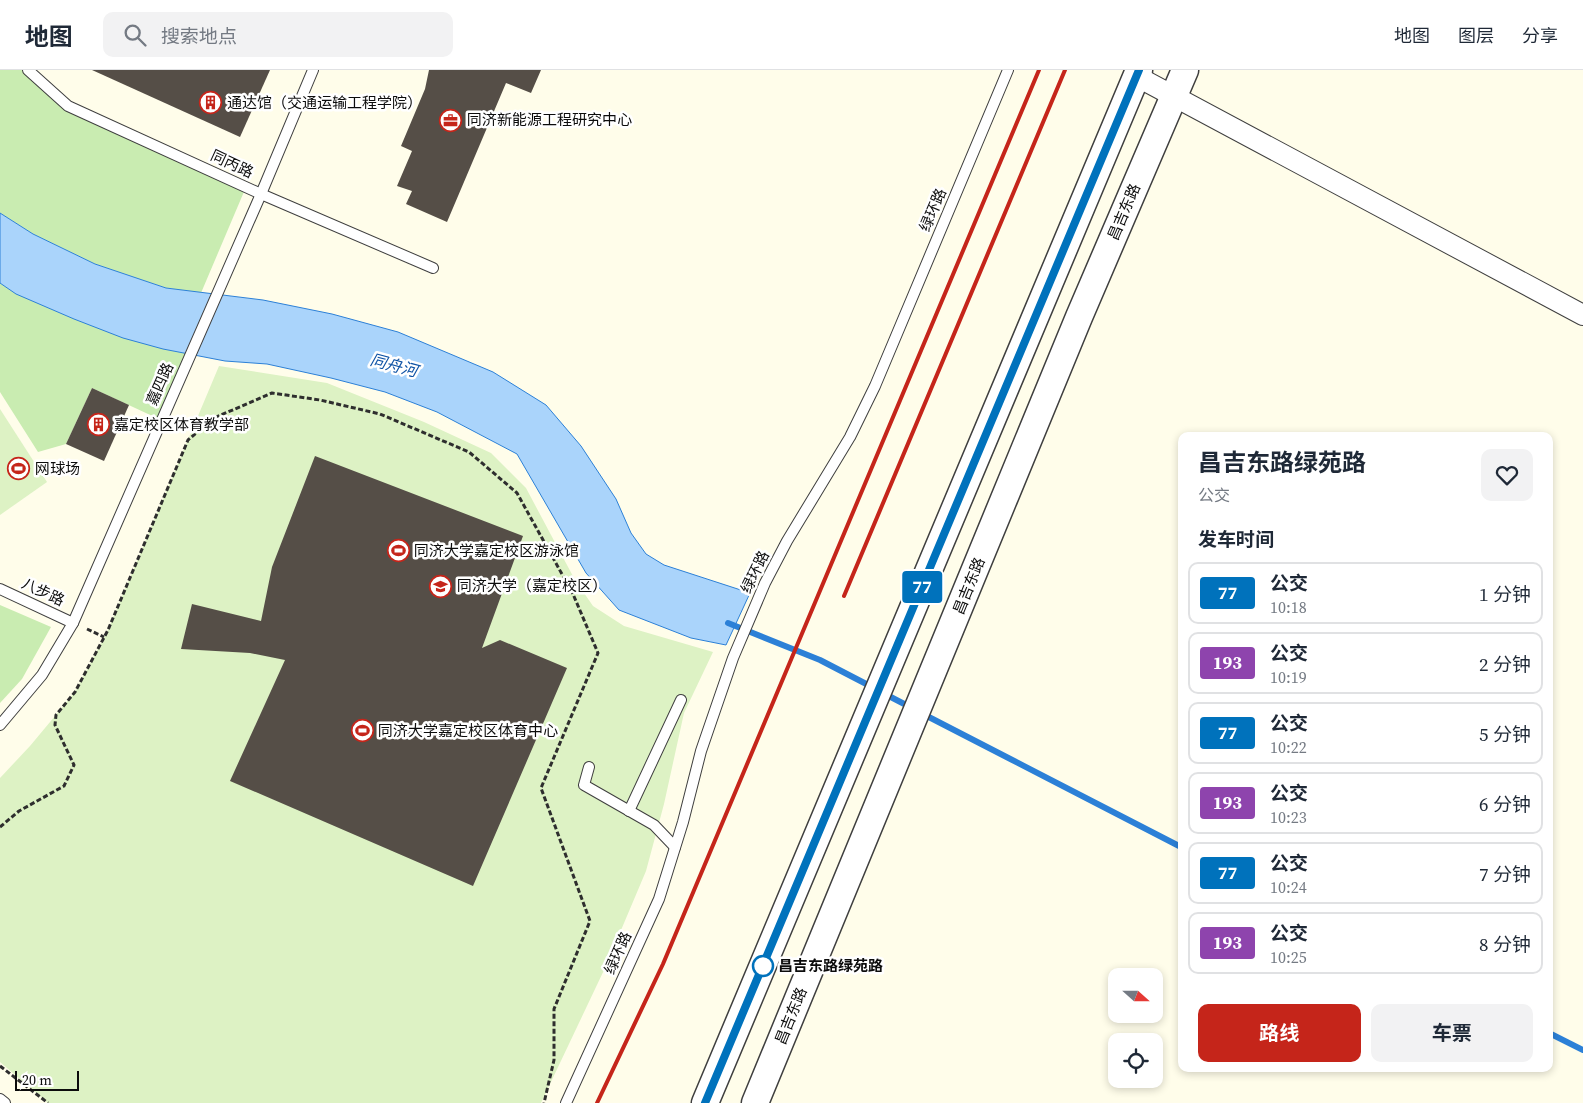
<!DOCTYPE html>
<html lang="zh">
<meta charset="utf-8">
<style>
body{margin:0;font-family:"Source Serif 4","Noto Sans SC",serif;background:#f2f2f3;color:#1f2937;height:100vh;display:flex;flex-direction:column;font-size:19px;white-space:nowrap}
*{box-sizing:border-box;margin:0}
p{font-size:16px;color:#747a83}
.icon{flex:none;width:28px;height:28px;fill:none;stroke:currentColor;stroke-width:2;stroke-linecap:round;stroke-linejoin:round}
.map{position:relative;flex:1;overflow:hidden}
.panel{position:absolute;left:1178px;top:362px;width:375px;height:640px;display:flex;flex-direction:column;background:#fff;border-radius:10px;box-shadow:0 2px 8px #0003}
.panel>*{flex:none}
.badge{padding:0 10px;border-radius:4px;font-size:18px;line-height:32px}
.needle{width:32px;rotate:111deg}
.tools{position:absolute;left:1108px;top:898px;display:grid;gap:10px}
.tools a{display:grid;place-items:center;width:55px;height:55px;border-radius:10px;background:#fff;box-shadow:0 2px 8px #0003;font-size:25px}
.scale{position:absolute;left:15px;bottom:12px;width:64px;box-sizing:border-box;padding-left:5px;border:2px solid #0c0c0c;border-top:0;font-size:14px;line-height:18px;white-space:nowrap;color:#0c0c0c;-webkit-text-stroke:4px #fff;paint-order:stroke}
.map>.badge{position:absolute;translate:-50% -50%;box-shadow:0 0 0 2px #fff}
h2{padding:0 20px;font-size:19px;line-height:45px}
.round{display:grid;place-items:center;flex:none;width:52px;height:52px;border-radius:10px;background:#f2f2f3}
.summary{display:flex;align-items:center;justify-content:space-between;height:85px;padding:0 20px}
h1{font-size:24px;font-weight:700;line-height:38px}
.cta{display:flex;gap:10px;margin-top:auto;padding:10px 20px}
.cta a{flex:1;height:58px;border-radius:10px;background:#c5251a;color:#fff;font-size:20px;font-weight:700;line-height:58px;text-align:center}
.cta a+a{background:#f2f2f3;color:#1f2937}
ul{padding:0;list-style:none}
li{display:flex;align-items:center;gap:15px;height:62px;margin:0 10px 8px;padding:0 10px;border:2px solid #e0e1e3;border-radius:10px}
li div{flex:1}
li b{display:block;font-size:19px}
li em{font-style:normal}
li .badge{min-width:55px;font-weight:700;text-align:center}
header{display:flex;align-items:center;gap:30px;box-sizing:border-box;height:70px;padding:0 25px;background:#fff;border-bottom:1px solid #e0e1e3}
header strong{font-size:24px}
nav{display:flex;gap:28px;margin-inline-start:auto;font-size:18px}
.search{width:350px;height:45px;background:#f2f2f3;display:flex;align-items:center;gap:12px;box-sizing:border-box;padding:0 18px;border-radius:10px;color:#747a83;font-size:19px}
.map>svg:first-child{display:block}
.green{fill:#c9ecb1}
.pitch{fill:#ddf2c4}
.water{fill:#aad4fb;stroke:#2c80d7}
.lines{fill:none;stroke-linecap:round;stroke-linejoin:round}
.stream{stroke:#2c80d7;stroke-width:6}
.building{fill:#554e47}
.service-casing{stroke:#3f3f3f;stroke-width:12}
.minor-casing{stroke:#3f3f3f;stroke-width:22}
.tertiary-casing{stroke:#3f3f3f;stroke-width:29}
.path{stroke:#2e2e2e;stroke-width:3;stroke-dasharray:5 2.5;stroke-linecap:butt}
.service{stroke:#fff;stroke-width:10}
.minor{stroke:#fff;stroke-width:20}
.tertiary{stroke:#fff;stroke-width:26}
.rail{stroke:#c5251a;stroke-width:4}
.line-casing{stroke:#fff;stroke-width:11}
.line{stroke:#0072bc;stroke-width:8}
.stop-dot{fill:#fff;stroke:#0072bc;stroke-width:2.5}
.labels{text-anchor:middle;stroke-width:5;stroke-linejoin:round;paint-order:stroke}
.poi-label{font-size:15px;fill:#0c0c0c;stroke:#fff;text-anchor:start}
.street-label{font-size:15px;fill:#0c0c0c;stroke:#fff}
.stop-label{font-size:15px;font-weight:bold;fill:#0c0c0c;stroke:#fff;text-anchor:start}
.water-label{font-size:16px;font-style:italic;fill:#0d52a5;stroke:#fff}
</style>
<header>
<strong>地图</strong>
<div class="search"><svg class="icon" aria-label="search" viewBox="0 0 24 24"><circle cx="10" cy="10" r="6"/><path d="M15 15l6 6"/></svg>搜索地点</div>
<nav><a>地图</a><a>图层</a><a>分享</a></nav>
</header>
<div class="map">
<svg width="1583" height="1033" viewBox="0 0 1583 1033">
<rect width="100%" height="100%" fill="#fffdea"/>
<g class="green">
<polygon points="0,0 29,0 68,36 246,117 201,223 166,218 95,194 33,164 0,143"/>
<path d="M0 213C19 225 38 233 58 242 101 260 144 276 189 284L161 350 92 318 66 374 38 382 0 322Z"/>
<polygon points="0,535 51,557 22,609 0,633"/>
</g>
<g class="pitch">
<polygon points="219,296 327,313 424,352 491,383 526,418 575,510 593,536 624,556 713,582 684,643 664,734 646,801 605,898 541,1033 48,1033 0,992 0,708 30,676 75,622 108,560"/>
<polygon points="0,339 47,412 0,445"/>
</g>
<polygon class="water" points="0,143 33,164 95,194 166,218 263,230 332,244 398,262 493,302 546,335 581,376 616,429 631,463 646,484 664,495 750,523 726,575 691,568 619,540 586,503 517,384 437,342 385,322 331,308 267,294 225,291 163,279 123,268 74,249 16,224 0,213"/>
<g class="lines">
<g class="stream">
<polyline points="728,553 820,590 874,618"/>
<polyline points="883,623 912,638"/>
<polyline points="923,644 1181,777"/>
<polyline points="1549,963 1583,980"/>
</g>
</g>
<g class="building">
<polygon points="92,0 270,0 240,67"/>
<polygon points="429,0 541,0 531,23 506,13 447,152 406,134 412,121 397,116 412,81 401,76 425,19"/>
<polygon points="92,318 129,335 104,391 66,374"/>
<polygon points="315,386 523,466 482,578 500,570 567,598 473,816 230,711 285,590 250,583 181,579 192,534 261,551 272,497"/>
</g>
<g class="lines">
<defs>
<g id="service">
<polyline points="28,0 68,36 261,124 433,198"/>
<polyline points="0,519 73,553"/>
<polyline points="0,655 42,605 73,553 261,124 313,0"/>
<polyline points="589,697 584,715 654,755 675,777"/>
<polyline points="629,741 681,630"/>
<polyline points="0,1029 5,1033"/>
<polyline points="566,1033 659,829 683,752 701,681 733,588 765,513 787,471 850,367 875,316 1008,0"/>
</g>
<polyline id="minor" points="1136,6 1583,245"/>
<g id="tertiary">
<polyline points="705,1033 1139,0"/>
<polyline points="755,1033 1079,247 1185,0"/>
</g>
</defs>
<use href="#service" class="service-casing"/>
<use href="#minor" class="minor-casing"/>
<use href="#tertiary" class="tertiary-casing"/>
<g class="path">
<polyline points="87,559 104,567"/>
<polyline points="0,757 19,741 64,716 74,695 55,655 56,645 75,622 108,560 188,370 214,348 272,323 320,330 380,344 469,382 517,423 573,524 598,583 541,718 590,851 554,939 554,990 544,1033"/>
<polyline points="0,996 48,1033"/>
</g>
<use href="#service" class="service"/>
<use href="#minor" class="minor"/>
<use href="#tertiary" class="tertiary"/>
<g class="rail">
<polyline points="844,526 1065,0"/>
<polyline points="597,1033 663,894 1039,0"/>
</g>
</g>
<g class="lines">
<defs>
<polyline id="line" points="705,1033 1139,0"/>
</defs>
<use href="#line" class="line-casing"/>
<use href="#line" class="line"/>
</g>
<defs>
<symbol id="building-ring" viewBox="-11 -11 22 22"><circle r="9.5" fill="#fff" stroke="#c5251a" stroke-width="1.5"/><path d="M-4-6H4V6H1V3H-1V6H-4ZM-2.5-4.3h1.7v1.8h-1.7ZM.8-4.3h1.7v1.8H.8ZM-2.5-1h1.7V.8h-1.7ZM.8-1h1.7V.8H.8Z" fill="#c5251a"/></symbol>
<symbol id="office-ring" viewBox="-11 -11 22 22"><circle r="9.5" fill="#fff" stroke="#c5251a" stroke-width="1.5"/><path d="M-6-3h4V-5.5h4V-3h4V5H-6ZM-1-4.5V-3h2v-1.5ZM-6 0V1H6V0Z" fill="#c5251a"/></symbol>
<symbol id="stadium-ring" viewBox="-11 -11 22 22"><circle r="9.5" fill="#fff" stroke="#c5251a" stroke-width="1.5"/><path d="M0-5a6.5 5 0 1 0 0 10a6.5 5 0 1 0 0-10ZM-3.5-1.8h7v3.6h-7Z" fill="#c5251a"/></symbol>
<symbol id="university-ring" viewBox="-11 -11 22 22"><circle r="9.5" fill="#fff" stroke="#c5251a" stroke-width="1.5"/><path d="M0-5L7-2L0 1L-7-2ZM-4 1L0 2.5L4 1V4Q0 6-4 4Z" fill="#c5251a"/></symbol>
</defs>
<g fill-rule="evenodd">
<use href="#building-ring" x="198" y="20" width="25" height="25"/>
<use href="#office-ring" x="438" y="38" width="25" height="25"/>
<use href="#building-ring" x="86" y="342" width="25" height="25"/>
<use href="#stadium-ring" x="6" y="386" width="25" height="25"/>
<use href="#stadium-ring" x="386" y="468" width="25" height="25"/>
<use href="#university-ring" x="428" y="504" width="25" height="25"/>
<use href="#stadium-ring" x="350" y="648" width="25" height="25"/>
</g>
<circle class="stop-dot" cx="763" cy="896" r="10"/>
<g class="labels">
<g class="poi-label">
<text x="227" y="38">通达馆（交通运输工程学院）</text>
<text x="467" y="55">同济新能源工程研究中心</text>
<text x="114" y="360">嘉定校区体育教学部</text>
<text x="35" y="404">网球场</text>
<text x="414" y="486">同济大学嘉定校区游泳馆</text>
<text x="457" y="521">同济大学（嘉定校区）</text>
<text x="378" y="666">同济大学嘉定校区体育中心</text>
</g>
<g class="street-label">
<text transform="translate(232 94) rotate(25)" y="5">同丙路</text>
<text transform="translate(933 140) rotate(-67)" y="5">绿环路</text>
<text transform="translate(1124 142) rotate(-67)" y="5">昌吉东路</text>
<text transform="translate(160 314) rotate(-66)" y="5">嘉四路</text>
<text transform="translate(755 502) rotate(-64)" y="5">绿环路</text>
<text transform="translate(969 516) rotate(-68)" y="5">昌吉东路</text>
<text transform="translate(43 522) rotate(25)" y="5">八步路</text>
<text transform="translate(618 883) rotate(-66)" y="5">绿环路</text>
<text transform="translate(791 946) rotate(-68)" y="5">昌吉东路</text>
</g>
<g class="stop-label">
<text x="778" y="901">昌吉东路绿苑路</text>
</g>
<g class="water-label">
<text transform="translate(394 295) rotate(15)" y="6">同舟河</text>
</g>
</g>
</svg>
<div class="tools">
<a><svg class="needle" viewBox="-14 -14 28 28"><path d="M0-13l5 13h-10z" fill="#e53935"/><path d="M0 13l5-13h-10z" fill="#747a83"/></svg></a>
<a><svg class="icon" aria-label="locate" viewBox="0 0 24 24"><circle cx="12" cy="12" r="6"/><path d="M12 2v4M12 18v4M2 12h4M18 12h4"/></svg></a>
</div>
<div class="scale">20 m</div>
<b class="badge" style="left:922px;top:517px;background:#0072bc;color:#fff">77</b>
<section class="panel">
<div class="summary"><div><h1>昌吉东路绿苑路</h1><p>公交</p></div><a class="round"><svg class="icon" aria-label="heart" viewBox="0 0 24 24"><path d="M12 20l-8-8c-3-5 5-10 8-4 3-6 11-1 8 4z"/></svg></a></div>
<h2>发车时间</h2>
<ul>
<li><span class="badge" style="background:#0072bc;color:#fff">77</span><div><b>公交</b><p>10:18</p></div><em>1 分钟</em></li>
<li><span class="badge" style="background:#8e44ad;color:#fff">193</span><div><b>公交</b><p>10:19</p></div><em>2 分钟</em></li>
<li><span class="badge" style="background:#0072bc;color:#fff">77</span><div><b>公交</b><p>10:22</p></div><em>5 分钟</em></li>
<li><span class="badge" style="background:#8e44ad;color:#fff">193</span><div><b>公交</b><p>10:23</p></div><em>6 分钟</em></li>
<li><span class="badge" style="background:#0072bc;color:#fff">77</span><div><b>公交</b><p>10:24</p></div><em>7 分钟</em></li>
<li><span class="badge" style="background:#8e44ad;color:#fff">193</span><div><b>公交</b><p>10:25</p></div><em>8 分钟</em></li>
</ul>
<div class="cta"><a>路线</a><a>车票</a></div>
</section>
</div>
